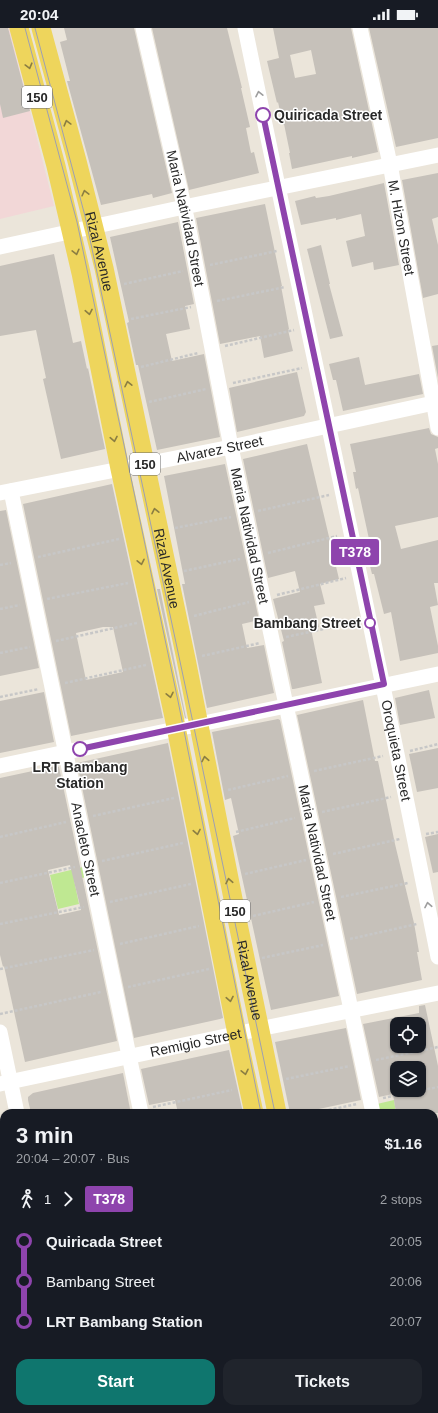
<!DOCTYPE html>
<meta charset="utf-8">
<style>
body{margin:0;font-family:Arial,sans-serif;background:#20242c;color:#f1f3f6;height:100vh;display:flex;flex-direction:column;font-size:15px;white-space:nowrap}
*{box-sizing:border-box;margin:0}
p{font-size:13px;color:#9ea1a6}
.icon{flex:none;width:22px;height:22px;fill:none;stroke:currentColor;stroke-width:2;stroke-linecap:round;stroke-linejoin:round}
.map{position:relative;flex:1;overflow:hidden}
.details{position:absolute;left:0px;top:1081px;width:438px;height:304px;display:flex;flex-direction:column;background:#171b24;border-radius:12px 12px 0 0;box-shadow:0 1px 3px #0004}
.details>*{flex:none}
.badge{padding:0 8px;border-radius:3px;font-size:14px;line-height:26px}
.buttons{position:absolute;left:390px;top:989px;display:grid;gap:8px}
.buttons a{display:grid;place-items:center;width:36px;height:36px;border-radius:8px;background:#171b24;box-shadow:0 1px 3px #0004;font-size:20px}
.map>.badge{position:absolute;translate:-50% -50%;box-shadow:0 0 0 2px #fff}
.legs{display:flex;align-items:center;gap:6px;height:44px;padding:0 16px;font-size:13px}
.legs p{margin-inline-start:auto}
.headline{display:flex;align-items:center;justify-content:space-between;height:68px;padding:0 16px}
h1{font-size:22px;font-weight:700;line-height:30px}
.action{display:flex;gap:8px;margin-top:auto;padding:8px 16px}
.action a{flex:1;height:46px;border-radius:12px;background:#0f766e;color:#fff;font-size:16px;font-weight:700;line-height:46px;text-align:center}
.action a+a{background:#20242c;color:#f1f3f6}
ul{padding:0 16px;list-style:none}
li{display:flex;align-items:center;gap:14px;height:40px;font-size:15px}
li i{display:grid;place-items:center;width:6px;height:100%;margin:0 5px;background:currentColor}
li i::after{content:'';width:10px;height:10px;margin:-5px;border:3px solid;border-radius:50%;background:#171b24}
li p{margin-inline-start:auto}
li:first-child i{background:linear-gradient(#0000 50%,currentColor 0)}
li:last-child i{background:linear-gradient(currentColor 50%,#0000 0)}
.status{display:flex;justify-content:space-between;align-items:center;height:28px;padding:0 20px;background:#171b24;direction:ltr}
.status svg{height:11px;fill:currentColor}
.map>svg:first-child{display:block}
.medical{fill:#f2d7d7}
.pitch{fill:#bfe892}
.building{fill:#c6c1ba;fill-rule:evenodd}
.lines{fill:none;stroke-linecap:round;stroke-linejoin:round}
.path{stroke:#c7c7c7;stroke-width:2.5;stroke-dasharray:3 2;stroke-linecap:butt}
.minor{stroke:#fff;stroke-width:15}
.major{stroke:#eed55c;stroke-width:19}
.tram{stroke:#9d9fb3;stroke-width:1}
.oneway{stroke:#8b7e42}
.oneway2{stroke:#9e9e9e}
.line-1-casing{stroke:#fff;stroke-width:9}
.line-1{stroke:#8e44ad;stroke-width:6}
.stop-1-dot{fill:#fff;stroke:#8e44ad;stroke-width:2}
.labels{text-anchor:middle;stroke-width:3;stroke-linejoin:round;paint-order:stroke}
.shield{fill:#fff;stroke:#686868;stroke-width:1}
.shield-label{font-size:13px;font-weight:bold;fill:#282828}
.stop-label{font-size:14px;font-weight:bold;fill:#282828;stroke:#fff;text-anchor:start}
.street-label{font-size:14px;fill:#282828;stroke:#fff}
</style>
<div class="status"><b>20:04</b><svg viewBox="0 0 49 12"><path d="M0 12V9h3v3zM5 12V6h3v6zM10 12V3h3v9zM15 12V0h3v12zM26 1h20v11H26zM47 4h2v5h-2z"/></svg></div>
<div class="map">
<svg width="438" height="1385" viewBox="0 0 438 1385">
<rect width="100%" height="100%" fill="#ebe5da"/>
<polygon class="medical" points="0,0 9,0 54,178 0,191"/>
<g class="pitch">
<polygon points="83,839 86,849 74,852 79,876 58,881 50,847"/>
<polygon points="394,1072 396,1085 379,1085 377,1076"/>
</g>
<g class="building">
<polygon points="0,0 8,0 30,83 3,90 0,76"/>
<polygon points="64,0 134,0 172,165 153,170 152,166 101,177 67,53 70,53 60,14 67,12"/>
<polygon points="152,0 227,0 242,60 241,60 250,99 246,100 251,125 254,124 259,145 189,162"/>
<path d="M273 0H351L378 124 352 130V128L292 141 289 125H290L284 96 283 97 278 74 277 75 267 33 279 30ZM311 22 316 46 295 50 290 27Z"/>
<polygon points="369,0 438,0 438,110 396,119"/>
<polygon points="438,145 438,189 432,191 438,217 438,266 423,270 402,152"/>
<polygon points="384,155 399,237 374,242 373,234 352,239 346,213 365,208 361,186 336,192 336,190 301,197 295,173 315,168 316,170 329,168"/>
<polygon points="265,176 282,258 281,258 289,301 288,302 293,323 264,330 260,308 220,316 196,190"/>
<polygon points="178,194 194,276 185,278 190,301 166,306 172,333 204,326 220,409 157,422 138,337 136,337 127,295 129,294 110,209"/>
<polygon points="321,217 330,256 329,256 343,308 330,311 307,221"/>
<polygon points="54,226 73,315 81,313 87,341 88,340 93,364 105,421 61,431 43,351 46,350 36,302 0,308 0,238"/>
<polygon points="438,317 438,350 432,318"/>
<polygon points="359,329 365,357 419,346 423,366 343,383 336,352 333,352 329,336"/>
<polygon points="297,344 306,384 304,388 237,404 229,360"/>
<polygon points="429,400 431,406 438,409 438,420 435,421 438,436 438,489 395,498 401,521 438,512 438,555 434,555 438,577 430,579 438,618 438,625 400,633 391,584 384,586 374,546 372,546 367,526 372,525 358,460 356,461 353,444 356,444 350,416"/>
<polygon points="307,416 339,551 320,556 325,576 314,578 319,599 311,601 322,655 294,661 292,661 282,614 284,613 273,571 300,564 295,543 268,550 243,431"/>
<polygon points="225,436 259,592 242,596 247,620 264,617 274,665 207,680 182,556 185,556 164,448"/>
<path d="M112 456 163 690 130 696 71 708 23 476ZM103 599H113L123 644 86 652 76 605Z"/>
<polygon points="6,482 39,640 0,648 0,483"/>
<polygon points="157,561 160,561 186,690 185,690"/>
<polygon points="429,662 435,690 400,697 395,670"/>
<polygon points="44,664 54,714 0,725 0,673"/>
<polygon points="363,672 375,733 378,733 395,816 414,895 419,924 417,924 422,952 357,966 297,687"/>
<polygon points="278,691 280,692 339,968 271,982 233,808 239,806 231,770 225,772 212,704"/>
<polygon points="168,715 223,990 220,991 134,1010 77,735"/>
<polygon points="438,720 438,760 417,764 409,726"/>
<path d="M56 738 59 739 117 1013 25 1034 4 938 3 939 0 927V750ZM70 837 81 882 59 887 48 842Z"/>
<polygon points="438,806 438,844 433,845 425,809"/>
<path d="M425 977 438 1038V1085H396L393 1066 379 1069 363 996 419 985V978ZM397 996H419V1018H397ZM397 1040H419V1062H397Z"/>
<polygon points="346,1000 361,1072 300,1085 290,1085 275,1014"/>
<polygon points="229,1022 243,1085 178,1085 175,1072 149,1077 141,1041"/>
<polygon points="123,1045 130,1081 113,1085 31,1085 28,1072 28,1069 33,1065"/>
</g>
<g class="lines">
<g class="path">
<polyline points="210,237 277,223"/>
<polyline points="124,256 183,243"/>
<polyline points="217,273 285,259"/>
<polyline points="131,291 191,279"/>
<polyline points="225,318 294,302"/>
<polyline points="141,339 198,325"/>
<polyline points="233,355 302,340"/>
<polyline points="149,374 206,361"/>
<polyline points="258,483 329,467"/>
<polyline points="175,500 231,489"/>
<polyline points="268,525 337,508"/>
<polyline points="38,529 119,511"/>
<polyline points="0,537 11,535"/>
<polyline points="184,543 240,531"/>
<polyline points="277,567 346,550"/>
<polyline points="47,571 128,555"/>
<polyline points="0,581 20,577"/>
<polyline points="194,588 249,574"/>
<polyline points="286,609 356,594"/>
<polyline points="56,613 137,595"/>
<polyline points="0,625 30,619"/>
<polyline points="202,628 260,615"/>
<polyline points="65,655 146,637"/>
<polyline points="0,669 39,661"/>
<polyline points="410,723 438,716"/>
<polyline points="314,743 383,728"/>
<polyline points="228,762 288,748"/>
<polyline points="322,784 391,769"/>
<polyline points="93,788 174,770"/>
<polyline points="236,804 295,790"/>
<polyline points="426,806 438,804"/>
<polyline points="0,809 66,794"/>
<polyline points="333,826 400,811"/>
<polyline points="102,833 183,815"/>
<polyline points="245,846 306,832"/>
<polyline points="0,855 75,839"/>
<polyline points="341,869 408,855"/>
<polyline points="110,874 191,856"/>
<polyline points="253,888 314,874"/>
<polyline points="0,896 84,879"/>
<polyline points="350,911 417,896"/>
<polyline points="120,916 199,898"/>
<polyline points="262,930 323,917"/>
<polyline points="0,941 94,922"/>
<polyline points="128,959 209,941"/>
<polyline points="0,986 101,964"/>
<polyline points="376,1032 438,1019"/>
<polyline points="286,1051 350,1038"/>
<polyline points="383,1070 438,1059"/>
<polyline points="153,1079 232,1062"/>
<polyline points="314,1085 357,1076"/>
<polyline points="434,1098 438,1097"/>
<polyline points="0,1112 4,1112"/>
<polyline points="434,1136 438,1136"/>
<polyline points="0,1154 4,1153"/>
<polyline points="0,1193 4,1192"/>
<polyline points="0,1229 4,1229"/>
</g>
<g class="minor">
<path id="s1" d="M143 0 187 191 231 419 373 1085"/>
<path id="s2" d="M245 0C309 310 377 619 438 929"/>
<path id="s3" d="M360 0 390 136 438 400"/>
<polyline points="0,219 184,179 438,127"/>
<path id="s4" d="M11 463 141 1085"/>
<path id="s5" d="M0 465 231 419 438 374"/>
<polyline points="0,738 438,646"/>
<polyline points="0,1004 17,1085"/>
<path id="s6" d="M0 1056 259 1001 438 965"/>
<polyline points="434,1202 438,1201"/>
<polyline points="0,1293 4,1293"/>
<polyline points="0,1366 4,1385"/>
<polyline points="434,1371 437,1385"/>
<polyline points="80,1381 80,1385"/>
<polyline points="203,1381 204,1385"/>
</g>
<g class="major">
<polyline points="19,0 56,138 81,245 120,441 174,689 237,1006 254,1085"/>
<path id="s7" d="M41 0 77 133 104 240 186 631 237 891 277 1085"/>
<polyline points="319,1381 320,1385"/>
<polyline points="341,1381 342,1385"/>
</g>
<g class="tram">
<polyline points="25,0 77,194 178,673 261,1085"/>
<polyline points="35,0 85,188 188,671 275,1085"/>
<polyline points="323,1381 323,1385"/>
<polyline points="336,1381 337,1385"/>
</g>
</g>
<defs><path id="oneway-chevron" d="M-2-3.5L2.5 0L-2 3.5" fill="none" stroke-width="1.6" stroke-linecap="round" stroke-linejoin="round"/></defs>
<g class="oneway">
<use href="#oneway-chevron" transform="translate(29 38) rotate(75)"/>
<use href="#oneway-chevron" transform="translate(67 95) rotate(-105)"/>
<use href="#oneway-chevron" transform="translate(85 165) rotate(-104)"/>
<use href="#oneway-chevron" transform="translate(76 224) rotate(76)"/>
<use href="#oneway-chevron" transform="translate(89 284) rotate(79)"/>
<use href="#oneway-chevron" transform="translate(128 356) rotate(-102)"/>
<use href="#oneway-chevron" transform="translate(114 411) rotate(79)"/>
<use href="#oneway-chevron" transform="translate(155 483) rotate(-102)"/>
<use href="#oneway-chevron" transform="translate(141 534) rotate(78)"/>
<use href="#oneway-chevron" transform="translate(170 667) rotate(78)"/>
<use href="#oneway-chevron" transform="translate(205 731) rotate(-101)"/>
<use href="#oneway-chevron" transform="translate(197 804) rotate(79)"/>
<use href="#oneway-chevron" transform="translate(229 853) rotate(-101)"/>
<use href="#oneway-chevron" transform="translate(230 971) rotate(79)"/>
<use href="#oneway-chevron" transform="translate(245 1044) rotate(78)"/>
</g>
<g class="oneway2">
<use href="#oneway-chevron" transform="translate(259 66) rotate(-102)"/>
<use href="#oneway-chevron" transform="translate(428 877) rotate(-101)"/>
</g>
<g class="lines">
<defs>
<polyline id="line-1" points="80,721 384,656 263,87"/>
</defs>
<use href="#line-1" class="line-1-casing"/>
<use href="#line-1" class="line-1"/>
</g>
<g class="stop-1-dot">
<circle cx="263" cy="87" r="7"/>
<circle cx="370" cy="595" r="5"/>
<circle cx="80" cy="721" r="7"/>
</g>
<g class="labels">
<g class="shield">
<rect x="22" y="58" width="30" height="22" rx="3"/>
<rect x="130" y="425" width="30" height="22" rx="3"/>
<rect x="220" y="872" width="30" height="22" rx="3"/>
</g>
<g class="shield-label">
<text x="37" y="74">150</text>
<text x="145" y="441">150</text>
<text x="235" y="888">150</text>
</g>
<g class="stop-label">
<text x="274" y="92">Quiricada Street</text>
<text x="361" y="600" text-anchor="end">Bambang Street</text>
<text x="80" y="744" text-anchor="middle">LRT Bambang<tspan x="80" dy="16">Station</tspan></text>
</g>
<g class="street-label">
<text dy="5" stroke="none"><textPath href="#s1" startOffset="195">Maria Natividad Street</textPath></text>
<text dy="5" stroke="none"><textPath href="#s3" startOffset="204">M. Hizon Street</textPath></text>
<text dy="5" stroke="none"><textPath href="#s7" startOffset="231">Rizal Avenue</textPath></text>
<text dy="5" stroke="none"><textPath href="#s5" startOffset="224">Alvarez Street</textPath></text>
<text dy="5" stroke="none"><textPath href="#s1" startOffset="519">Maria Natividad Street</textPath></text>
<text dy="5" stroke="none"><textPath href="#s7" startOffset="555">Rizal Avenue</textPath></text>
<text dy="5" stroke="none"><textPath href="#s2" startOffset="738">Oroquieta Street</textPath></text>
<text dy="5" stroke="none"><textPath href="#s4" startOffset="366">Anacleto Street</textPath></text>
<text dy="5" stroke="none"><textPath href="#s1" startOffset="843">Maria Natividad Street</textPath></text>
<text dy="5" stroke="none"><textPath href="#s7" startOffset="975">Rizal Avenue</textPath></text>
<text dy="5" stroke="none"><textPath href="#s6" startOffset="200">Remigio Street</textPath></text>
</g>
</g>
</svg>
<div class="buttons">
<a><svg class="icon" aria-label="locate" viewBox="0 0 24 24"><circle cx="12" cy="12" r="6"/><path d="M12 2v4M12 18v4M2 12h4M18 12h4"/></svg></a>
<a><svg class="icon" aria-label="layers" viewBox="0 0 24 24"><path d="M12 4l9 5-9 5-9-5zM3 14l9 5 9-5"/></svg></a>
</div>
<b class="badge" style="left:355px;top:524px;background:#8e44ad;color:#fff">T378</b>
<section class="details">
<div class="headline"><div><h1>3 min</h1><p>20:04 – 20:07 · Bus</p></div><b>$1.16</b></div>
<div class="legs"><svg class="icon" aria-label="walk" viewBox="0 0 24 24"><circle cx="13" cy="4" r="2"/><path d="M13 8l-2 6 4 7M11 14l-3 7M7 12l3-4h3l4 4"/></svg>1<svg class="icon" aria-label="forward" viewBox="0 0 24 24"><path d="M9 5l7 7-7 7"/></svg><b class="badge" style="background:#8e44ad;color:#fff">T378</b><p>2 stops</p></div>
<ul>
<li><i style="color:#8e44ad"></i><b>Quiricada Street</b><p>20:05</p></li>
<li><i style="color:#8e44ad"></i><span>Bambang Street</span><p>20:06</p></li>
<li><i style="color:#8e44ad"></i><b>LRT Bambang Station</b><p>20:07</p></li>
</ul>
<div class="action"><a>Start</a><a>Tickets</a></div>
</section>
</div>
